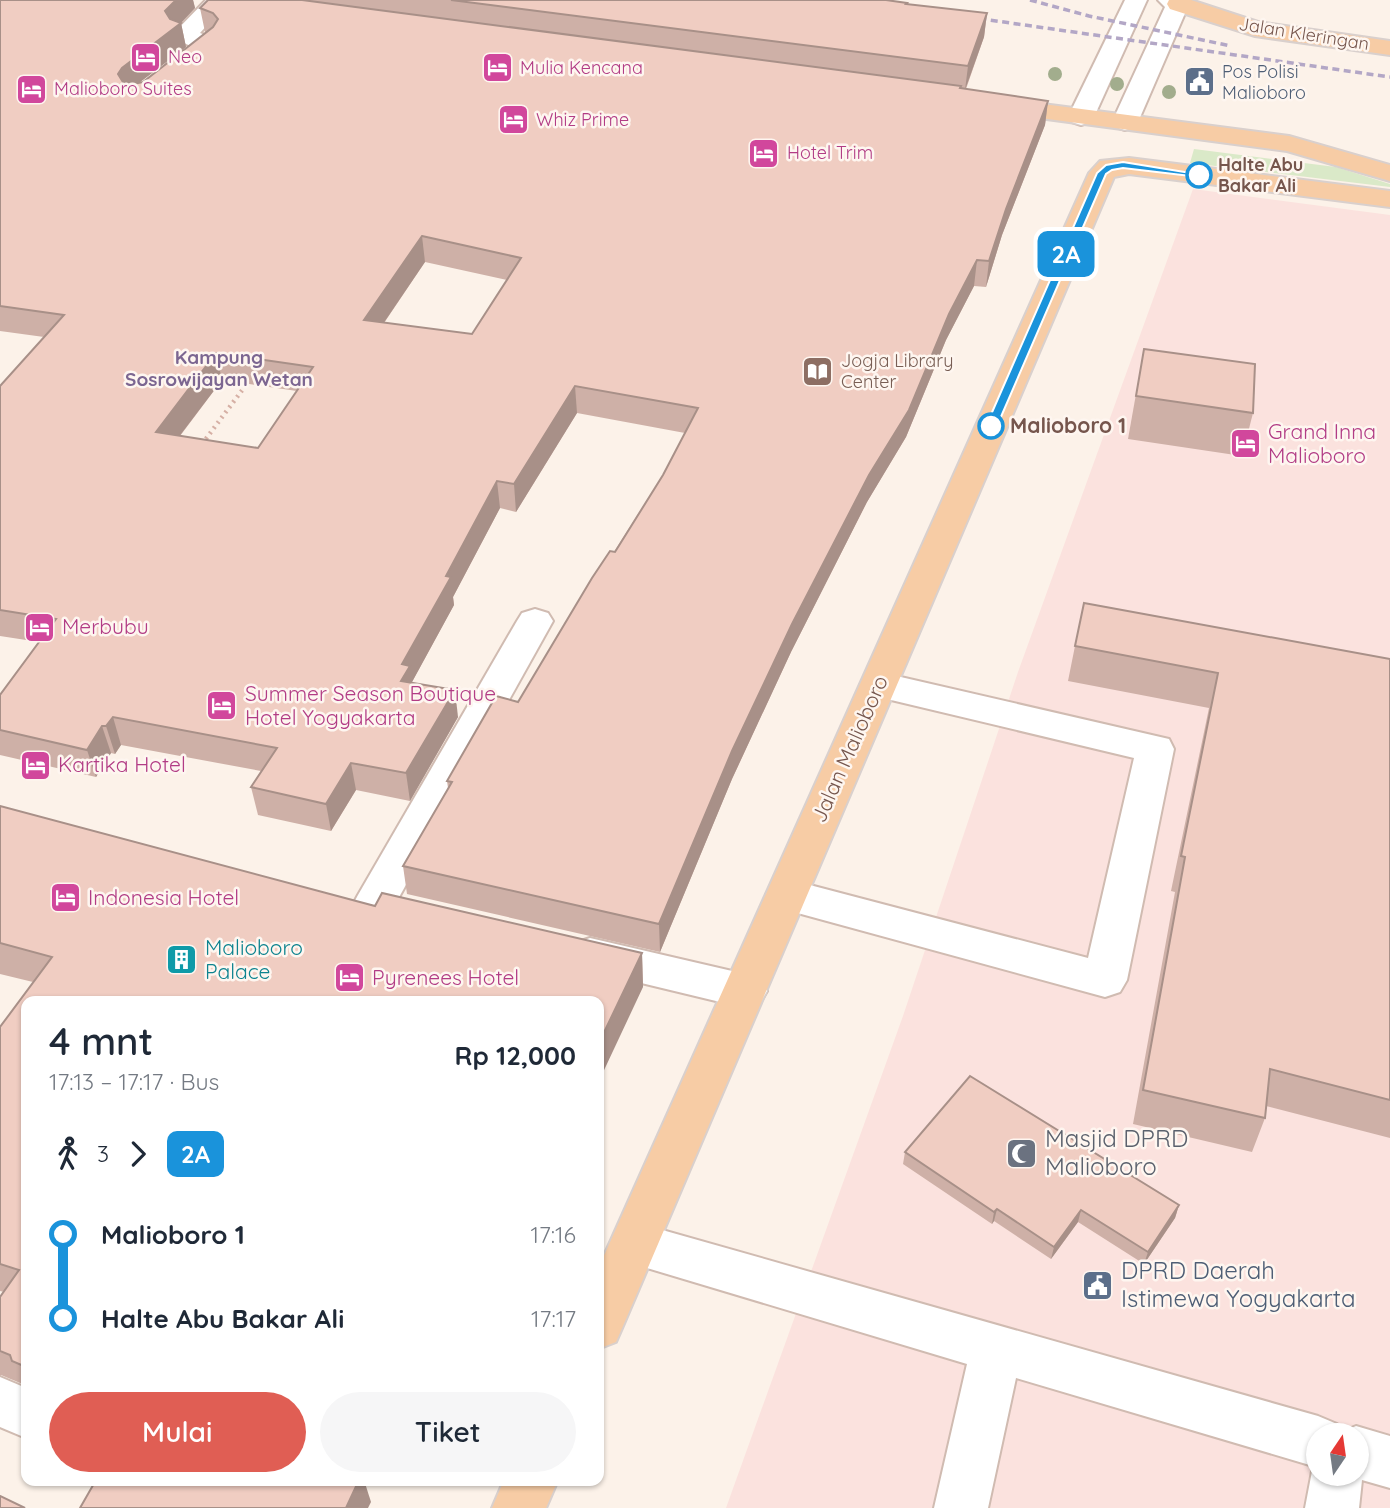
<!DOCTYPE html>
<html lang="id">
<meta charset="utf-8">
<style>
body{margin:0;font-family:Quicksand,sans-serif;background:#f6f6f7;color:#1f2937;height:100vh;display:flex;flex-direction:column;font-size:26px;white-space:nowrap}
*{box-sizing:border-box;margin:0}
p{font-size:23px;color:#747a83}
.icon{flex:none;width:38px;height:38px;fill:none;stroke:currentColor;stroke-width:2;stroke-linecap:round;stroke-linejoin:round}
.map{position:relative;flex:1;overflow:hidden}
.drawer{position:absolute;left:21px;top:996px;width:583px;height:490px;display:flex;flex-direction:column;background:#fff;border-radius:14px;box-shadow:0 2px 5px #0004}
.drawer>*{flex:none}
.badge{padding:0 14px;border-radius:10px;font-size:24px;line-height:46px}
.needle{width:46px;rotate:13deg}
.controls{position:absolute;left:1306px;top:1423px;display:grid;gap:14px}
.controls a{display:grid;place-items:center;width:63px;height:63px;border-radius:50%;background:#fff;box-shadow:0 2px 5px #0004;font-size:35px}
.map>.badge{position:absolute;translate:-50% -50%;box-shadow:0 0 0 4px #fff}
.legs{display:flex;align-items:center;gap:10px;height:77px;padding:0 28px;font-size:23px}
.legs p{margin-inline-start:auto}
.head{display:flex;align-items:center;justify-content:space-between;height:119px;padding:0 28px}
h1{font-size:38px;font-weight:600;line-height:52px}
.cta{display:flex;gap:14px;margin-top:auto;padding:14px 28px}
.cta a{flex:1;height:80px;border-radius:42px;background:#e05e54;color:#fff;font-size:28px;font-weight:600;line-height:80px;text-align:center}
.cta a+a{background:#f6f6f7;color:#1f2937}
ul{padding:0 28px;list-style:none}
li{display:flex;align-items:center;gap:24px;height:84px;font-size:26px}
li i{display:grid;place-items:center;width:10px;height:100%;margin:0 9px;background:currentColor}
li i::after{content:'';width:18px;height:18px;margin:-9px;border:5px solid;border-radius:50%;background:#fff}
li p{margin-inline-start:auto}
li:first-child i{background:linear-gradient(#0000 50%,currentColor 0)}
li:last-child i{background:linear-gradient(currentColor 50%,#0000 0)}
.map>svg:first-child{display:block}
.commercial{fill:#fbe2de;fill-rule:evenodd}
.green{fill:#dae9c8}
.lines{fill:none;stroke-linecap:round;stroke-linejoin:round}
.minor-casing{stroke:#d0bbb1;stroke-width:4}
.major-casing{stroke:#d9d0cd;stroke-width:4}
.path{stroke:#d6b0a5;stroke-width:4.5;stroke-dasharray:2 4.5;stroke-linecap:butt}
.minor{fill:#fff;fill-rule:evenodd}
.major{fill:#f7cca5;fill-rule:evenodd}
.rail{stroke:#b3a7c6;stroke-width:3.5;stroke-dasharray:7 4.5;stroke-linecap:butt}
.tree{fill:#a2ad8d}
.wall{fill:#ceb0a7;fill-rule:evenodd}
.shaded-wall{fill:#a89088}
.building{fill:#f0cdc2;stroke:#a89088;stroke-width:2;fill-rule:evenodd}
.line-1{fill:#1a93db;stroke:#fff;stroke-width:2}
.stop-1-dot{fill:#fff;stroke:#1a93db;stroke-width:3.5}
.labels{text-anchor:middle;stroke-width:5;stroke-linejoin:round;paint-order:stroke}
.far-street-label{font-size:18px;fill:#76564d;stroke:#fef6f0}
.far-hotel-label{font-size:18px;fill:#b23c85;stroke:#fef6f0;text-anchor:start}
.far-service-label{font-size:18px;fill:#4e5e75;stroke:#fef6f0;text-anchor:start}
.far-stop-label{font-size:18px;font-weight:bold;fill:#76564d;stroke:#fef6f0;text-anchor:start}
.far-education-label{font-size:18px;fill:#785e54;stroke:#fef6f0;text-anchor:start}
.far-neighbourhood-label{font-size:19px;font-weight:bold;fill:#7c6691;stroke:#fef6f0}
.stop-label{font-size:21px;font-weight:bold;fill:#76564d;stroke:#fef6f0;text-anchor:start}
.hotel-label{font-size:21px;fill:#b23c85;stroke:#fef6f0;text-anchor:start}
.street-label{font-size:21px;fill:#76564d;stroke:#fef6f0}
.culture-label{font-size:21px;fill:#0d838f;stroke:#fef6f0;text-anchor:start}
.near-worship-label{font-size:24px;fill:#5b616d;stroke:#fef6f0;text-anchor:start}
.near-service-label{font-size:24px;fill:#4e5e75;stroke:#fef6f0;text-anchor:start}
</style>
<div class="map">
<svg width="1390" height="1508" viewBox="0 0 1390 1508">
<rect width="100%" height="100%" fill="#fcf2e9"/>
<path class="commercial" d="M1193 189 1390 215V1508H726L903 1016 1018 672ZM1318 1435H1356V1474H1318Z"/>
<polygon class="green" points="1194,149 1336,167 1390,184 1390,187 1190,163"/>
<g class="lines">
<defs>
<g id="minor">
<path d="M206 0 228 2 200 33 216 39 220 44C210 59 187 79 168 74L165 69 191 46 176 40 172 35Z"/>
<polygon points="1125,0 1147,0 1094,117 1090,122 1081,125 1072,122 1068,117"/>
<polygon points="1158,0 1187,0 1189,4 1138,122 1134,127 1125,130 1116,127 1112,122 1165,7"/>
<polygon points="535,609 548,613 553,621 388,917 373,922 358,917 352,906 358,895 517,621 522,613"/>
<polygon points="879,672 1169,739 1174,749 1127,980 1120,992 1105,997 772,906 766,895 772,884 787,879 1088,958 1134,758 866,694 860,685 866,676"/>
<polygon points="590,938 745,974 760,979 767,991 760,1003 745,1008 575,967 569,955 575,943"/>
<path d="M634 1222 1318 1416 1337 1424 1340 1433 1356 1426 1390 1436V1488L1362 1480 1359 1508H1305L1313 1466 1016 1378 988 1508H934L967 1364 617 1259 610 1244 617 1229ZM1318 1435H1356V1474H1318Z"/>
<polygon points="0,1377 26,1388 26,1438 0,1427"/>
</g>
<g id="major">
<polygon points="1169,0 1191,0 1258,22 1390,41 1390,55 1255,36 1170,9 1167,4"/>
<polygon points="996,98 1289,136 1390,165 1390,181 1287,151 987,111 983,106 987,101"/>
<polygon points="1129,158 1390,191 1390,207 1129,174 1114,177 623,1326 616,1342 598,1349 598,1269 1089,173 1100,161"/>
<polygon points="504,1480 558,1480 546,1508 492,1508"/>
</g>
</defs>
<use href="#minor" class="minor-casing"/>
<use href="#major" class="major-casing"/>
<polyline class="path" points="202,444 249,381"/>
<use href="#minor" class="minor"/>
<use href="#major" class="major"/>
<g class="rail">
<polyline points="1030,0 1089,16 1231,46"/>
<polyline points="968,17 1390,77"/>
</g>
</g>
<g class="tree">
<circle cx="1055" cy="74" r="7"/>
<circle cx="1117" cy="84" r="7"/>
<circle cx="1169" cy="92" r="7"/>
</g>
<g class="wall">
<path d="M0 0H193L195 8 181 23 186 47 139 83 143 82 206 33 205 32 200 8 208 0H888L907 3V5L987 13 984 37 966 89 1048 101 1045 125 1002 235 986 287 974 286 946 340 906 437 867 502 791 652 732 779 660 952 407 894 403 866 448 788 447 781 518 702 663 475 685 433 577 413 516 512 500 508 453 597 454 605 412 682 458 717 410 801 356 790 331 831 258 815 251 787 261 771 121 745 115 754 111 753 96 777 0 755V695L39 642 0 636V386L44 337 0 331ZM425 262 507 280 472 334 384 323ZM222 380 297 391 258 448 180 436Z"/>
<polygon points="1144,349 1253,413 1242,456 1128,439"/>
<polygon points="1075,646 1390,659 1390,1138 1266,1106 1265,1118 1252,1152 1133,1124 1175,892 1171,891 1209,708 1068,681"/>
<polygon points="0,806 375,906 642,953 643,987 598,1001 26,1001 26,1388 25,1385 1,1375 0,1376 0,1297 4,1292 0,1291 0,1027 33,982 0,974"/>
<polygon points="905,1152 1179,1205 1175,1218 1144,1264 1078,1222 1051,1259 994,1221 992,1224 903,1164"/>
</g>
<g class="shaded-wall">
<polygon points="176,0 193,0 195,8 179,25 181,23 186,47 127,92 118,74 165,11"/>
<polygon points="987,13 984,37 965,90 968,66"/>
<polygon points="1048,101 1045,125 1002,235 986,287 989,261 1006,209"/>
<polygon points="422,236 425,262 368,346 364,320"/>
<polygon points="977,260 974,286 946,340 906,437 867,502 791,652 732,779 660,952 659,924 732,751 792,624 949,314"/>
<polygon points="216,353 222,380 162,459 156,432"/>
<polygon points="575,386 577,413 516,512 514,484"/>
<polygon points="497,481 500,508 453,597 454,605 412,682 414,694 401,681 402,664 446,576"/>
<polygon points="455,690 458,717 410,801 406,773"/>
<polygon points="113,717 121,745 115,754 106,726"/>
<polygon points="102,726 111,753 96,777 87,750"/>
<polygon points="351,763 356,790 331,831 326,804"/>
<polygon points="642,953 643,987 598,1083 598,1045"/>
<polygon points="1179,1205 1175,1218 1144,1264 1148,1252"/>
<polygon points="997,1209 994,1221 992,1224 994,1212"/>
<polygon points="1081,1210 1078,1222 1051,1259 1054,1247"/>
<polygon points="359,1480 364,1480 371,1502 368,1508 346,1508"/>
</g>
<g class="building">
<path d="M0 0H176L165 11 170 19 181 23 122 68 118 74 123 82 133 84 143 82 213 27 218 19 213 13 200 8 208 0H302L961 86 960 88 1048 101 1006 209 989 261 977 260 949 314 909 410 869 475 792 624 732 751 659 924 403 866 452 782 447 781 496 696 518 702 592 578 610 551 615 552 663 475 698 408 575 386 514 484 497 481 446 576 451 577 402 664 410 666 401 681 455 690 406 773 351 763 326 804 251 787 277 748 113 717 106 726H102L87 750 0 730V695L56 619 0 610V386L64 315 0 306ZM422 236 521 258 472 334 364 320ZM216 353 313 367 258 448 156 432Z"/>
<polygon points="451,0 886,0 907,3 906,4 987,13 968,66"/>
<polygon points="1144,349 1255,364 1253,413 1136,396"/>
<polygon points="1084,603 1390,659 1390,1100 1270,1069 1265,1118 1143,1090 1185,857 1181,856 1218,673 1075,646"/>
<polygon points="0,806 375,906 382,893 642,953 598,1045 598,1001 26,1001 26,1367 12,1361 10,1355 0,1351 0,1297 19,1270 0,1264 0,1027 52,957 0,943"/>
<polygon points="970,1076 1179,1205 1148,1252 1081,1210 1054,1247 997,1209 994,1212 905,1152"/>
<polygon points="96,1480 179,1480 182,1482 359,1480 346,1508 80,1508"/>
<polygon points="0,1496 25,1508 0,1508"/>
</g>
<polygon class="line-1" points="1123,162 1203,175 1199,177 1123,168 1112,170 1106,174 997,426 987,428 986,426 1097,173 1106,165"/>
<defs>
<symbol id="hotel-square" viewBox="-11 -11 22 22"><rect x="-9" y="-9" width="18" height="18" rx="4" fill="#d1479c" stroke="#fef6f0"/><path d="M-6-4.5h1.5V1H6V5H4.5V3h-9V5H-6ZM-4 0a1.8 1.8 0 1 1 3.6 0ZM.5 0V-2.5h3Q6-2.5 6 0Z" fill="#fff"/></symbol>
<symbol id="civic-square" viewBox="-11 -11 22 22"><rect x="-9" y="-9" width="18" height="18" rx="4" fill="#5c6f8a" stroke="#fef6f0"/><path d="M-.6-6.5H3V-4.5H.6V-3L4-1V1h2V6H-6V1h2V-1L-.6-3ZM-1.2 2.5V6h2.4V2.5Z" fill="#fff"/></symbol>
<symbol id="library-square" viewBox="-11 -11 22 22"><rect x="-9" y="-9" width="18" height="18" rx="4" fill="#8d6e63" stroke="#fef6f0"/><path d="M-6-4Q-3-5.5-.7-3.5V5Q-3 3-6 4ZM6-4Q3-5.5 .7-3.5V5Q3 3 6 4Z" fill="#fff"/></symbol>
<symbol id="building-square" viewBox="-11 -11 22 22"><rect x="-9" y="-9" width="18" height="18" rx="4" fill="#0f9aa8" stroke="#fef6f0"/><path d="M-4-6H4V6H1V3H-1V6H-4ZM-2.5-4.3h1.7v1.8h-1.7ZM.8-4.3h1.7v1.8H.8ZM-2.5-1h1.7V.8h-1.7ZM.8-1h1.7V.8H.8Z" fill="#fff"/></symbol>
<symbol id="mosque-square" viewBox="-11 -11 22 22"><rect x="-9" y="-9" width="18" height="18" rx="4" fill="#6b7280" stroke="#fef6f0"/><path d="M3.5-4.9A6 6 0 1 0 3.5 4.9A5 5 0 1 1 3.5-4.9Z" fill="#fff"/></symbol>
</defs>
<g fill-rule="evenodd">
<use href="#hotel-square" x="128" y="40" width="35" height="35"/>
<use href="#hotel-square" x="480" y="50" width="35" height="35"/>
<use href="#civic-square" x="1182" y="64" width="35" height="35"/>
<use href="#hotel-square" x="14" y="72" width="35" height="35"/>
<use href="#hotel-square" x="496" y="102" width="35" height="35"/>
<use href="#hotel-square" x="746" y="136" width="35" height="35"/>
<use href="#library-square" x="800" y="354" width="35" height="35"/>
<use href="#hotel-square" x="1228" y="426" width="35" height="35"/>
<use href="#hotel-square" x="22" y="610" width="35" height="35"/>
<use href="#hotel-square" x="204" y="688" width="35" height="35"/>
<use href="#hotel-square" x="18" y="748" width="35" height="35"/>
<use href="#hotel-square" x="48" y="880" width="35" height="35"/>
<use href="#building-square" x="164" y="942" width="35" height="35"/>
<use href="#hotel-square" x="332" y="960" width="35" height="35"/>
<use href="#mosque-square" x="1004" y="1136" width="35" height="35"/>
<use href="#civic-square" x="1080" y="1268" width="35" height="35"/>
</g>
<g class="stop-1-dot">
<circle cx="1199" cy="175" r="12"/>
<circle cx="991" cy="426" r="12"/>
</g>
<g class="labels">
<g class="far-street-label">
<text transform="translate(1304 34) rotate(9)" y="6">Jalan Kleringan</text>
</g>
<g class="far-hotel-label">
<text x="168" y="63">Neo</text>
<text x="520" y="74">Mulia Kencana</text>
<text x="54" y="95">Malioboro Suites</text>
<text x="536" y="126">Whiz Prime</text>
<text x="787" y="159">Hotel Trim</text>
</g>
<g class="far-service-label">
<text x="1222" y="78">Pos Polisi<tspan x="1222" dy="21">Malioboro</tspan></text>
</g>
<g class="far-stop-label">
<text x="1218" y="171">Halte Abu<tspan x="1218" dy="21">Bakar Ali</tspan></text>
</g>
<g class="far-education-label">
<text x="841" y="367">Jogja Library<tspan x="841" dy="21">Center</tspan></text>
</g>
<g class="far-neighbourhood-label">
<text x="219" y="364">Kampung<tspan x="219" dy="22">Sosrowijayan Wetan</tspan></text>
</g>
<g class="stop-label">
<text x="1010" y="433">Malioboro 1</text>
</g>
<g class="hotel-label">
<text x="1268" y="439">Grand Inna<tspan x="1268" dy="24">Malioboro</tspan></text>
<text x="62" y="634">Merbubu</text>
<text x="245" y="701">Summer Season Boutique<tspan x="245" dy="24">Hotel Yogyakarta</tspan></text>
<text x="58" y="772">Kartika Hotel</text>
<text x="88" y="905">Indonesia Hotel</text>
<text x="372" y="985">Pyrenees Hotel</text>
</g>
<g class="street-label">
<text transform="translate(850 749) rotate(-66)" y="7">Jalan Malioboro</text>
</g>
<g class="culture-label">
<text x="205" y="955">Malioboro<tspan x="205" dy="24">Palace</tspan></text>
</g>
<g class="near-worship-label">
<text x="1045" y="1147">Masjid DPRD<tspan x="1045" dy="28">Malioboro</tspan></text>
</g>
<g class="near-service-label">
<text x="1121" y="1279">DPRD Daerah<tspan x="1121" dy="28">Istimewa Yogyakarta</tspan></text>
</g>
</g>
</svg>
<div class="controls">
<a><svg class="needle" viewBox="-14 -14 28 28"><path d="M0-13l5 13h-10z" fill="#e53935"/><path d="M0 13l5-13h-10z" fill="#747a83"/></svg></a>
</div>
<b class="badge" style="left:1066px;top:254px;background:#1a93db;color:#fff">2A</b>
<section class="drawer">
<div class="head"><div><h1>4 mnt</h1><p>17:13 – 17:17 · Bus</p></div><b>Rp 12,000</b></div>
<div class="legs"><svg class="icon" aria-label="walk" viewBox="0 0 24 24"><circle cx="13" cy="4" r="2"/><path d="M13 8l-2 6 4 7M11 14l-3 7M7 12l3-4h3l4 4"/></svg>3<svg class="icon" aria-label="forward" viewBox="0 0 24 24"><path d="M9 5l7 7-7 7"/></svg><b class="badge" style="background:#1a93db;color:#fff">2A</b></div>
<ul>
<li><i style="color:#1a93db"></i><b>Malioboro 1</b><p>17:16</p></li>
<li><i style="color:#1a93db"></i><b>Halte Abu Bakar Ali</b><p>17:17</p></li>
</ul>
<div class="cta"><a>Mulai</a><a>Tiket</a></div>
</section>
</div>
